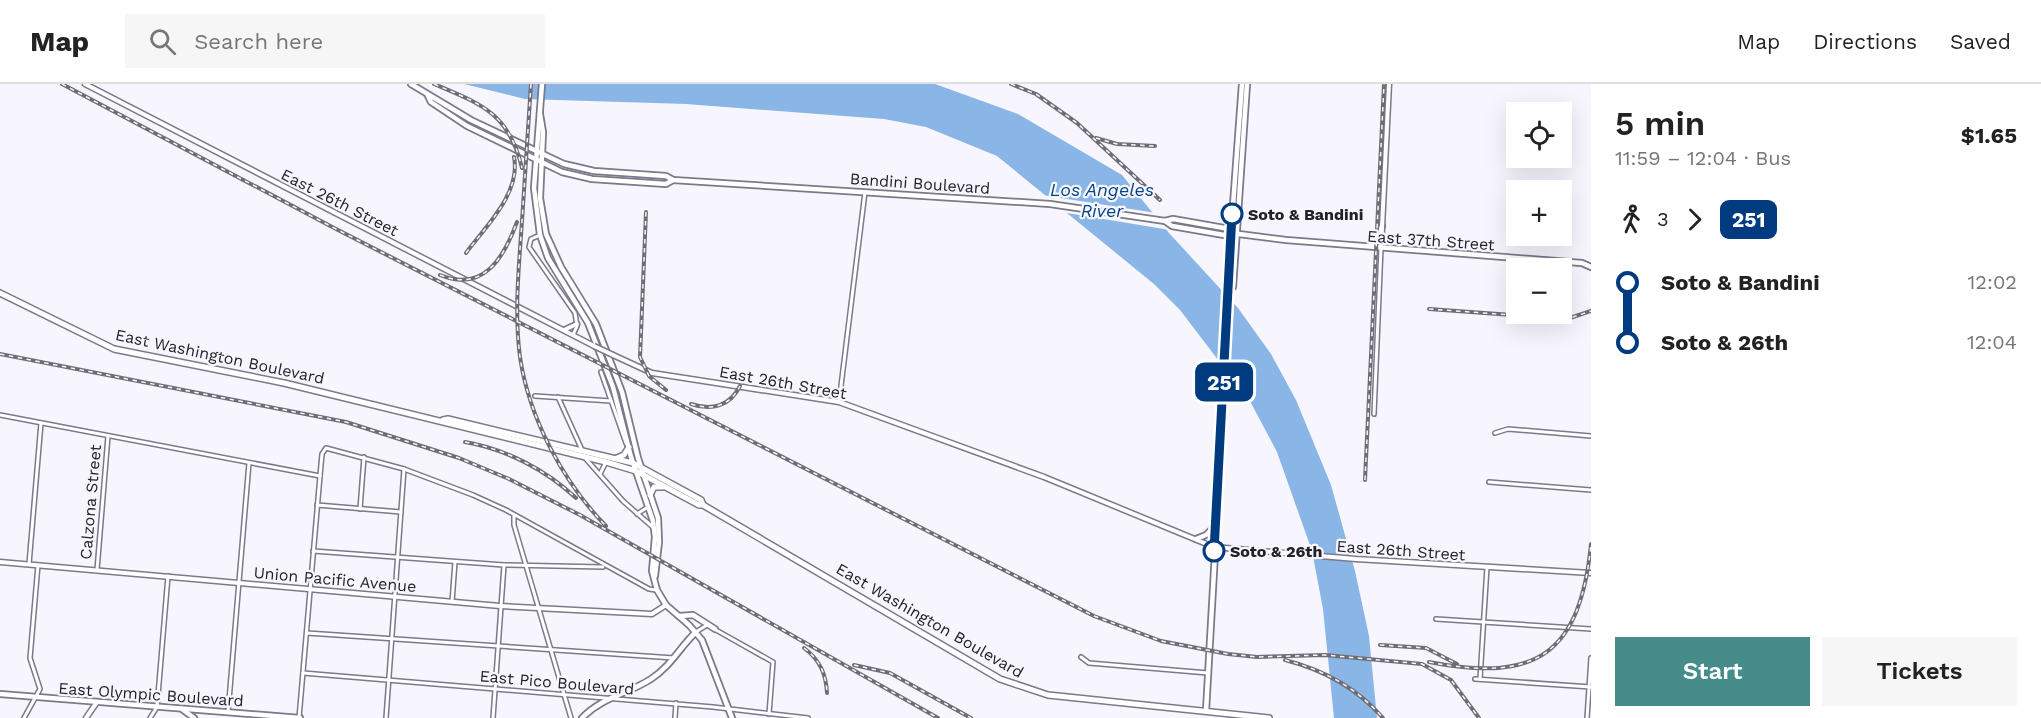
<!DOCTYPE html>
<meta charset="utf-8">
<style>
body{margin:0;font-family:"Work Sans",sans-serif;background:#f6f6f6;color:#222;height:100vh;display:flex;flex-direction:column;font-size:22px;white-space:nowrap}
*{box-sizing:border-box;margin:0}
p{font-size:20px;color:#767676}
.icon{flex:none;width:33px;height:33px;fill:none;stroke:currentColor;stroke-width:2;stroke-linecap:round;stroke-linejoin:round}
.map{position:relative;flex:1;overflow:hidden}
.drawer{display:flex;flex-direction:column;background:#fff;width:450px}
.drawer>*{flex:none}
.badge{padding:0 12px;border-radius:9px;font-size:21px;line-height:39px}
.controls{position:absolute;left:1506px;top:18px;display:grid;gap:12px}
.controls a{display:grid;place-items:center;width:66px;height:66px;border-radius:0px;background:#fff;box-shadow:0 6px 24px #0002;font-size:30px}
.map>.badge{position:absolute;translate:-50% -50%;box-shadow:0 0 0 3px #fff}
.legs{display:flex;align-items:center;gap:9px;height:66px;padding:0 24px;font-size:20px}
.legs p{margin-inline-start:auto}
.overview{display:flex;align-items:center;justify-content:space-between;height:102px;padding:0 24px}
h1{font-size:33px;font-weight:600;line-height:45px}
.primary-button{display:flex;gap:12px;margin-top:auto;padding:12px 24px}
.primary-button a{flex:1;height:69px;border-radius:0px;background:#458c8b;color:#fff;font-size:24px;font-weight:600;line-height:69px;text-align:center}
.primary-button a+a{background:#f6f6f6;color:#222}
ul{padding:0 24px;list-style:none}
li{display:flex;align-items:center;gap:21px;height:60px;font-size:22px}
li i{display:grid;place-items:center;width:9px;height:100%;margin:0 8px;background:currentColor}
li i::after{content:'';width:15px;height:15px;margin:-8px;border:4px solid;border-radius:50%;background:#fff}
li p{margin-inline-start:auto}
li:first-child i{background:linear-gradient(#0000 50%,currentColor 0)}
li:last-child i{background:linear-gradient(currentColor 50%,#0000 0)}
header{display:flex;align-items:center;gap:36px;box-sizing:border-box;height:84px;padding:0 30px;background:#fff;border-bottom:2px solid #e0e0e0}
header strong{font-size:28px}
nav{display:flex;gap:33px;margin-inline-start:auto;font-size:21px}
.search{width:420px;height:54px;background:#f6f6f6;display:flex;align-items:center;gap:15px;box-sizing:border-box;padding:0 21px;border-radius:0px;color:#767676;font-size:22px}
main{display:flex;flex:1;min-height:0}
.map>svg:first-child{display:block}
.water{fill:#89b5e7}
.pier{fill:#f7f6fe}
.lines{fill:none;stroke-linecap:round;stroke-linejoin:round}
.minor-casing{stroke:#7b798a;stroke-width:6}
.tertiary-casing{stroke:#7b798a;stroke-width:7}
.secondary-casing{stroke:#7b798a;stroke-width:8}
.primary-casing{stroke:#7b798a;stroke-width:8}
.minor{stroke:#fff;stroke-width:3}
.tertiary{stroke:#fff;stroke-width:4}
.secondary{stroke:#fff;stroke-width:4.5}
.primary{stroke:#fff;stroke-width:5}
.rail-casing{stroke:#6e6d74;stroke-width:4}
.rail{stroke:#f7f6fe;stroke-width:1.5;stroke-dasharray:4.5;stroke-linecap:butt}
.tertiary-bridge-casing{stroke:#7b798a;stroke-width:7;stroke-linecap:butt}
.tertiary-bridge{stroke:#fff;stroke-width:4}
.line-1-casing{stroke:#fff;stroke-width:14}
.line-1{stroke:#003b80;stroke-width:9}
.stop-1-dot{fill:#fff;stroke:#003b80;stroke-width:3}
.labels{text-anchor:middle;stroke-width:4.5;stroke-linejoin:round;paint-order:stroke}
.street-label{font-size:16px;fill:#222128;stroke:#f7f6fe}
.stop-label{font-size:16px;font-weight:bold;fill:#222128;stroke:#f7f6fe;text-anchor:start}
.water-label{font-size:18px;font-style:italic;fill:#044581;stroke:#f7f6fe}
</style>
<header>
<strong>Map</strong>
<div class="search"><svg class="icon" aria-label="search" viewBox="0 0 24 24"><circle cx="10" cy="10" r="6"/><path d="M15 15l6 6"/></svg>Search here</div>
<nav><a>Map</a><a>Directions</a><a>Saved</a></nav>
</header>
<main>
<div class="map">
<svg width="1591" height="634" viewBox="0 0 1591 634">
<rect width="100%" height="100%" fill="#f7f6fe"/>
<polygon class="water" points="464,0 935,0 1018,30 1122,91 1169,149 1238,224 1271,270 1296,316 1331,401 1355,487 1369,552 1377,634 1334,634 1323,525 1312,467 1277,368 1251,319 1180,226 1154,200 997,72 926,43 884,35 686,20 525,15"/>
<g class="pier">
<polygon points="1042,111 1156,129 1170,146 1061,128"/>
<polygon points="1223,205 1234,217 1229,293 1219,280"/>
</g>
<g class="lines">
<defs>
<g id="minor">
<polyline points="540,151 531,155 529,163 575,229 577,242 573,251"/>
<polyline points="601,288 626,359"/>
<polyline points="535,312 611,317"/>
<polyline points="558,313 582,366"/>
<polyline points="839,318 865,108"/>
<polyline points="1374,330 1381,164"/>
<polyline points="0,331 320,392"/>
<polyline points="1495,349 1508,345 1591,352"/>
<polyline points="586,375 623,417 655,445"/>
<polyline points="600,390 606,378"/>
<polyline points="1489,398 1591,406"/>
<polyline points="317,421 401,428"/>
<polyline points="360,425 364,373"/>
<polyline points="637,430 648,423"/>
<polyline points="514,431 514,441 571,634"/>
<polyline points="313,467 504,481 603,483"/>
<polyline points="29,480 41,339"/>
<polyline points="97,486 108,352"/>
<polyline points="452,518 455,478"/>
<polyline points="1436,535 1591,545"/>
<polyline points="716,546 773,578 769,630"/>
<polyline points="696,548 707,541"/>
<polyline points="307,549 674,574"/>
<polyline points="1081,573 1089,579 1208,589"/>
<polyline points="303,589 713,623 808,634"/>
<polyline points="1475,595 1591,603"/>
<polyline points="1480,595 1487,483"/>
<polyline points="228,628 249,379"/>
<polyline points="24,634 40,605 30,574 38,481"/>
<polyline points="150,634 157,623 168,492"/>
<polyline points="299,634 320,392 322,370 326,364 404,385 473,411 506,426 649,505 656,506"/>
<polyline points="386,634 404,385"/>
<polyline points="493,634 504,481"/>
<polyline points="675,634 676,619"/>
<polyline points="1587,634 1591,574"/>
</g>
<g id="tertiary">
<polyline points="85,0 594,262"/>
<polyline points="1381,164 1389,0"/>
<polyline points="564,246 577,240"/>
<polyline points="613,271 652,289 839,318 1044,393 1214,463 1356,475 1591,489"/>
<polyline points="0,478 500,522 652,530 666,521"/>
<polyline points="86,634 97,618"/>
</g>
<g id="secondary">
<polyline points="411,0 471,36 564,80 594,87 666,92 673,96 1050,120 1165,137 1173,135 1224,144 1231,149 1286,156 1582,179 1591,183"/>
<polyline points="542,0 534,104 540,151 548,174 588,239 613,303 631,373 653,437 655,453 652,487 657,506 666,521 689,541 702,556 732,634"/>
<polyline points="428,12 431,18 467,42 562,88 592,95 666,100 673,96"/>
<polyline points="540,30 543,48 540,114 546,150 561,183 596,240 622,308 638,374 658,434 659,458 655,492"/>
<polyline points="1165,137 1172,142 1224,151 1228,148"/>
<polyline points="1370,162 1377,155 1382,142"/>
<polyline points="1230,206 1233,203 1247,0"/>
<polyline points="1196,455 1206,451 1215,442"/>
<polyline points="679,532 693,531 715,545"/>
<polyline points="0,610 300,634"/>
<polyline points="182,625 194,634"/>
<polyline points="1206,627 1230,206 1227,202 1242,0"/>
<path d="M582 634C602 613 628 610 651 595 671 582 680 563 696 548"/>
</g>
<g id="primary">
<polyline points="0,209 114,265 284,299 606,378 636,387 699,421 703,421 1000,595 1048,611 1269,634"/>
<polyline points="443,336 448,335 633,379 701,416 703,421"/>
<polyline points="617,374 624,371 629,363"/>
<polyline points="650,411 654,403 663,403"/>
</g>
</defs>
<use href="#minor" class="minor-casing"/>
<use href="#tertiary" class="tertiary-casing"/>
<use href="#secondary" class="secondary-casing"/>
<use href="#primary" class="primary-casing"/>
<use href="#minor" class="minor"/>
<use href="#tertiary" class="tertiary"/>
<use href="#secondary" class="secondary"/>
<use href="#primary" class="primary"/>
<defs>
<g id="rail">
<polyline points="62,0 336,145 1094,532 1161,557 1228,570 1257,573 1325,571 1422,580 1451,596 1479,634"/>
<path d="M434 0C481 20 509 29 522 84"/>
<path d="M531 0C528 46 525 91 522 137 519 182 514 228 520 273 529 334 563 398 606 442"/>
<polyline points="1011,0 1036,10 1077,39 1160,116"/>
<polyline points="1096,54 1117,60 1155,62"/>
<polyline points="646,128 640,273 649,292 666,306"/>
<path d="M466 169C486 142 521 109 514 73"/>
<path d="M440 191C484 209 504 173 517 138"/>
<polyline points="1429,225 1567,235 1591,227"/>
<polyline points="0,270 346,338 459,374 509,395 580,431 938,634"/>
<path d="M691 320C712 327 730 322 740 302"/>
<path d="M465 358C506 365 546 386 576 414"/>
<polyline points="1365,396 1384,0"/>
<polyline points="1380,561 1426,564 1457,580"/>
<path d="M804 564C820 576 826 590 827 609"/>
<path d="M1285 576C1324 586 1357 604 1383 634"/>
<path d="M1429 578C1537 599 1580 570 1591 460"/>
<polyline points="854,581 890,589 971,634"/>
</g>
</defs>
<use href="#rail" class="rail-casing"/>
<use href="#rail" class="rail"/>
<defs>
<polyline id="tertiary-bridge" points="594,262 613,271"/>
</defs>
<use href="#tertiary-bridge" class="tertiary-bridge-casing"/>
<use href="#tertiary-bridge" class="tertiary-bridge"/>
</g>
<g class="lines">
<defs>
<polyline id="line-1" points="1214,467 1232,130"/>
</defs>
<use href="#line-1" class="line-1-casing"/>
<use href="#line-1" class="line-1"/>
</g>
<g class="stop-1-dot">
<circle cx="1232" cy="130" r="10"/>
<circle cx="1214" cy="467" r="10"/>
</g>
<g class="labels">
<g class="street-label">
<text transform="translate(920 99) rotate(4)" y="6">Bandini Boulevard</text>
<text transform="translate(340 118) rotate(27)" y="6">East 26th Street</text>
<text transform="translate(1431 156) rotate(4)" y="6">East 37th Street</text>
<text transform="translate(220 272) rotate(12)" y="6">East Washington Boulevard</text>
<text transform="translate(783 298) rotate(10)" y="6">East 26th Street</text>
<text transform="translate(90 418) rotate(-85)" y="6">Calzona Street</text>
<text transform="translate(1401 466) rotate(4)" y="6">East 26th Street</text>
<text transform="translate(335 495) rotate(5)" y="6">Union Pacific Avenue</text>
<text transform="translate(930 536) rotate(30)" y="6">East Washington Boulevard</text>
<text transform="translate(557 598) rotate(5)" y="6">East Pico Boulevard</text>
<text transform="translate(151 610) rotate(4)" y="6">East Olympic Boulevard</text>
</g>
<g class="stop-label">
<text x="1248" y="136">Soto &amp; Bandini</text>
<text x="1230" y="473">Soto &amp; 26th</text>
</g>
<g class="water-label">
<text x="1102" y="112">Los Angeles<tspan x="1102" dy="21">River</tspan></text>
</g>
</g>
</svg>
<div class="controls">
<a><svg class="icon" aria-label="locate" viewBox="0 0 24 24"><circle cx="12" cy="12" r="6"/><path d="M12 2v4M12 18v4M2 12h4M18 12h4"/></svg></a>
<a>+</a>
<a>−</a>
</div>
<b class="badge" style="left:1224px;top:298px;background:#003b80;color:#fff">251</b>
</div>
<section class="drawer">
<div class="overview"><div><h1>5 min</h1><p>11:59 – 12:04 · Bus</p></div><b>$1.65</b></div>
<div class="legs"><svg class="icon" aria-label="walk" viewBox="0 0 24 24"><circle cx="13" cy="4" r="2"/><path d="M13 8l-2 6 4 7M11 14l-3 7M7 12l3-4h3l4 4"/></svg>3<svg class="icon" aria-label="forward" viewBox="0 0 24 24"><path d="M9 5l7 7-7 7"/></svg><b class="badge" style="background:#003b80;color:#fff">251</b></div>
<ul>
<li><i style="color:#003b80"></i><b>Soto &amp; Bandini</b><p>12:02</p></li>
<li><i style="color:#003b80"></i><b>Soto &amp; 26th</b><p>12:04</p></li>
</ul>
<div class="primary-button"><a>Start</a><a>Tickets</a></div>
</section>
</main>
